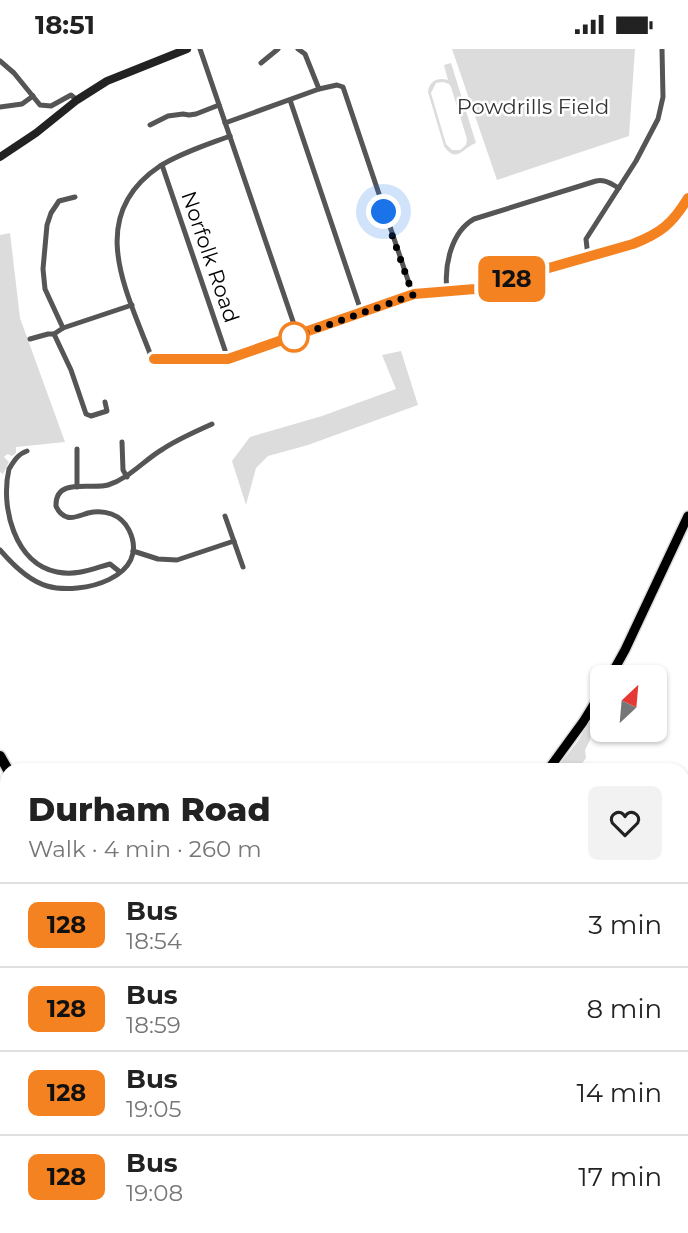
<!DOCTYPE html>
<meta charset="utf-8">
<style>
body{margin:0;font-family:Montserrat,sans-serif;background:#f2f2f2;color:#222;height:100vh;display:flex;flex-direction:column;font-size:26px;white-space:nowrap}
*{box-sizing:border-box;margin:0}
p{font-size:23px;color:#767676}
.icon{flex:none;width:38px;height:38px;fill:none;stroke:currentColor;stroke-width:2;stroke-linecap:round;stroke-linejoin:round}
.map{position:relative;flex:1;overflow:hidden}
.side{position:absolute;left:0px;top:714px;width:690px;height:471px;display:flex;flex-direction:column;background:#fff;border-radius:21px 21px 0 0;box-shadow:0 2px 5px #0004}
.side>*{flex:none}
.badge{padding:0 14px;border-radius:10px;font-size:24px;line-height:46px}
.needle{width:46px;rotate:26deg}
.controls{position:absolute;left:590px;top:616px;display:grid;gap:14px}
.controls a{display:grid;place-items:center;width:77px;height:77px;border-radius:10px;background:#fff;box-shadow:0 2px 5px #0004;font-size:35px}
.you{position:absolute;width:35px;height:35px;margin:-18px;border:5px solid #fff;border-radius:50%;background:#1a73e8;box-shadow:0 0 0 10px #1a73e833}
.map>.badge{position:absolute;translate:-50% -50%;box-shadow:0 0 0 4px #fff}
.round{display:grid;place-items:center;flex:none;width:74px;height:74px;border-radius:10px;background:#f2f2f2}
.summary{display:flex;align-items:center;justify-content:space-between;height:119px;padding:0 28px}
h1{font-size:33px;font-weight:800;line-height:52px}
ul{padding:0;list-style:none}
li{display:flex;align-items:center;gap:21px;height:84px;padding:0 28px;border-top:2px solid #e0e0e0}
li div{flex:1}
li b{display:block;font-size:26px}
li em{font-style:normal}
li .badge{min-width:77px;font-weight:700;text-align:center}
.status{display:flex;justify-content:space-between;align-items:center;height:49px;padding:0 35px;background:#fff;direction:ltr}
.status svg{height:19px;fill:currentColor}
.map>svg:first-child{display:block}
.green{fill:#dcdcdc;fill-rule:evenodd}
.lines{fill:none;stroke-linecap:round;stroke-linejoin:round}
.primary-casing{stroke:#dbdbdb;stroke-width:12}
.highway-casing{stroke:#dbdbdb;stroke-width:13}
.street{stroke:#555;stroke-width:5}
.secondary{stroke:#222;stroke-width:8}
.primary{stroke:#000;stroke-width:9}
.highway{stroke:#000;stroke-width:10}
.tram{stroke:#000;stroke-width:2}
.rail-casing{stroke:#000;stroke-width:4.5}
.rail{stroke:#fff;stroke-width:2;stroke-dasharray:5;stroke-linecap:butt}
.line-casing{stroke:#fff;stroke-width:16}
.line{stroke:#f58220;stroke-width:10}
.walk{stroke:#000;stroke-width:7;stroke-dasharray:0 12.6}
.stop-dot{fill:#fff;stroke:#f58220;stroke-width:3.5}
.labels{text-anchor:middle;stroke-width:5;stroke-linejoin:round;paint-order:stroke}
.park-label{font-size:21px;fill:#333;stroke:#fff}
.street-label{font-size:21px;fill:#000;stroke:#fff}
</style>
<div class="status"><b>18:51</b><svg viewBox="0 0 49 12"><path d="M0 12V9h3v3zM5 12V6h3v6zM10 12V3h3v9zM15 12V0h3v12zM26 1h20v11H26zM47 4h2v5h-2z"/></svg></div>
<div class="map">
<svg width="688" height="1184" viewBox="0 0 688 1184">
<rect width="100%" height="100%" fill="#fff"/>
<g class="green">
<polygon points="452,0 635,0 629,87 497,131"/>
<path d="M451 14 476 94C463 98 457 116 444 97L428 43C429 32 438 28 448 31L444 16ZM443 33 449 35 451 38 467 90 466 96 460 101H452L446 95 431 44 436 34Z"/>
<polygon points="10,184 20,269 65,393 16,398 16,404 12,407 7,405 4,408 9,413 3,425 0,423 0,186"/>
<polygon points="401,302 418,356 308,396 268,407 256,419 246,456 232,412 250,388 322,367 396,340 382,306"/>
<path d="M602 650V660L591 681 590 691 585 701 586 709C576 724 571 721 555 721L578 692Z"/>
<polygon points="683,1131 688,1132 688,1184 374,1184 382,1179 400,1178 682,1178"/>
</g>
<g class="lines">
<defs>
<g id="primary">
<polyline points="610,628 625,601 688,467"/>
<polyline points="548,721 583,673 602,642"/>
<polyline points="682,955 688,953"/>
</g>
<g id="highway">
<polyline points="0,707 8,721"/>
<polyline points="682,1036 688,1034"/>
<polyline points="682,1046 688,1044"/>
<polyline points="0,1184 2,1184"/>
<polyline points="141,1184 170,1178"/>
<polyline points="186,1184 204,1178"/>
</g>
</defs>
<use href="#primary" class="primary-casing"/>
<use href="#highway" class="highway-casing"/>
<g class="street">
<polyline points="200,0 298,287"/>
<polyline points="0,12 14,24 40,56 51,57 71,46 77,51"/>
<polyline points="261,14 278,0"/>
<polyline points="319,40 337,36 343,38 413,246"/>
<polyline points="290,51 362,265"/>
<polyline points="0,58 22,55 33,47"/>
<polyline points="225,74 319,40 305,5 298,0"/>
<polyline points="150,76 168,67 183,65 189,66 196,65 219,56"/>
<path d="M230 87C206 96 181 104 160 117 85 167 126 241 151 307L154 310H228L414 245 475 240 490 236 633 195C660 184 673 174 688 149"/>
<polyline points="162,116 228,310"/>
<polyline points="588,208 586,190 636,112 658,70 663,48 662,0"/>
<path d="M447 241C444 217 451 183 474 170L596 132C605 130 611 135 619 139"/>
<polyline points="63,279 45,240 43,220 47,176 51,164 59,152 75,148"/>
<polyline points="54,285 71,321 86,365 91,367 107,362 105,353"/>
<polyline points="30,290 48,285 54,285 63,279 132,256"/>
<polyline points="122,393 123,421 127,428"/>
<path d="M27 402C18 405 14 412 9 420 0 458 15 515 57 523 77 527 92 520 110 515L120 523"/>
<polyline points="77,438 77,400"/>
<polyline points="225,467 243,518"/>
<path d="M0 501C12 515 29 532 47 537 81 547 152 528 129 481 121 465 104 460 88 464 81 466 74 470 67 468 61 466 58 462 56 457 55 428 91 441 108 436 130 429 144 411 163 400 178 390 195 383 212 375"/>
<polyline points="133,502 158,510 177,511 234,492"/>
</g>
<polyline class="secondary" points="0,108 36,84 77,51 107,32 187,0"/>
<use href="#primary" class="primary"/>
<use href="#highway" class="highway"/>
<g class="tram">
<polyline points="682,1074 688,1073"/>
<polyline points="153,1178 165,1184"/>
<polyline points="316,1184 329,1178"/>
</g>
<defs>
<g id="rail">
<polyline points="0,944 7,969"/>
<polyline points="0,983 7,1004"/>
<polyline points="81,1178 84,1184"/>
</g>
</defs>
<use href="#rail" class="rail-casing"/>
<use href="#rail" class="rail"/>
</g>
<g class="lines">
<defs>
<path id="line" d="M154 310H228L414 245 475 240 633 195C661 184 672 175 688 149"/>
</defs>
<use href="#line" class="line-casing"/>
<use href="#line" class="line"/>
<polyline class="walk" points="294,288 413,246 384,163"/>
</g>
<circle class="stop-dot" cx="294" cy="288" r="14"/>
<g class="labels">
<g class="park-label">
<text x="533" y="65">Powdrills Field</text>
</g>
<g class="street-label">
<text transform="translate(210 208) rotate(71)" y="7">Norfolk Road</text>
</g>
</g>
</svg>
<div class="controls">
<a><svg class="needle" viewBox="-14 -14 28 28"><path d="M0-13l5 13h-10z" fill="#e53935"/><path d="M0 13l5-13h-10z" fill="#767676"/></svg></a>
</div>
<div class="you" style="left:384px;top:163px"></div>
<b class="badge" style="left:512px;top:230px;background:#f58220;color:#111">128</b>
<section class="side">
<div class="summary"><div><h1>Durham Road</h1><p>Walk · 4 min · 260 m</p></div><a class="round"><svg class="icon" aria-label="heart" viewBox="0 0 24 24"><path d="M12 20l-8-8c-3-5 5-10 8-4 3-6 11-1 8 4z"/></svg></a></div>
<ul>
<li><span class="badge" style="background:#f58220;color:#111">128</span><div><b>Bus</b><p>18:54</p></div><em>3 min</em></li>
<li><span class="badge" style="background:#f58220;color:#111">128</span><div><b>Bus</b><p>18:59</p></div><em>8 min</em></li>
<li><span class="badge" style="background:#f58220;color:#111">128</span><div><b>Bus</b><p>19:05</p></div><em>14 min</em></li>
<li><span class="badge" style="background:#f58220;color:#111">128</span><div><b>Bus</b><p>19:08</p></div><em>17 min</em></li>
</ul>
</section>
</div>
